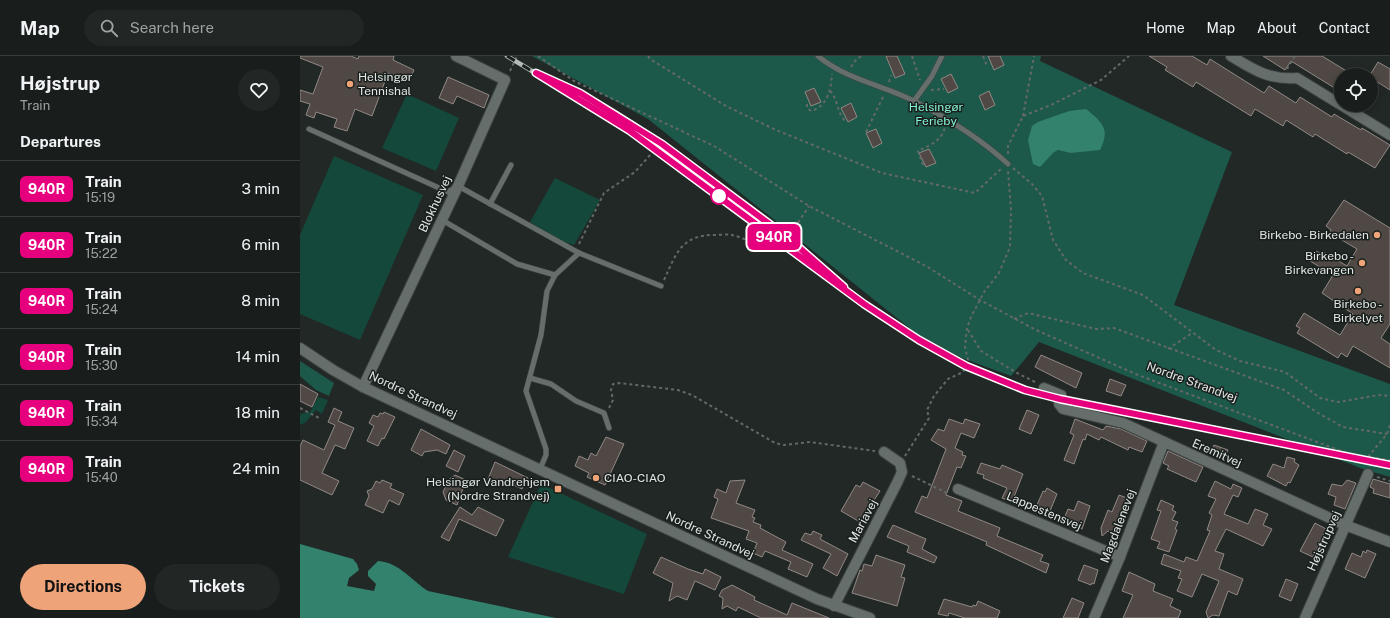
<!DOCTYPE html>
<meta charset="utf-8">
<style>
body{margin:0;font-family:"Public Sans",sans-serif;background:#222725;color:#f1f3f6;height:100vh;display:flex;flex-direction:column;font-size:15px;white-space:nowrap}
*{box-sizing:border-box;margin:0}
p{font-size:13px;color:#9fa2a3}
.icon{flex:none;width:22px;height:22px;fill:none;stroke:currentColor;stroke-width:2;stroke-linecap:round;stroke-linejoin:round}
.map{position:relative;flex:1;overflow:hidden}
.side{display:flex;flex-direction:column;background:#191e1c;width:300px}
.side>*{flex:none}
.badge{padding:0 8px;border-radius:6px;font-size:14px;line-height:26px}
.tools{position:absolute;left:1034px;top:12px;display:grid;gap:8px}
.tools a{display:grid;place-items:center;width:44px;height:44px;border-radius:50%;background:#191e1c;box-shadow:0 2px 10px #0003,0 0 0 1px #373c3b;font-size:20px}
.map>.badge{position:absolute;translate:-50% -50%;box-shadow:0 0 0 2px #fff}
h2{padding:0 20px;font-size:15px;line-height:36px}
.round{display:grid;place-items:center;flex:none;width:42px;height:42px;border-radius:21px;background:#222725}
.head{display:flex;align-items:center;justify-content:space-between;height:68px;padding:0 20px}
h1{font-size:19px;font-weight:700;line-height:30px}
.button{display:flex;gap:8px;margin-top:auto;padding:8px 20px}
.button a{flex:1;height:46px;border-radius:24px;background:#efa378;color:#111;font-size:16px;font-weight:700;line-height:46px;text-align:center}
.button a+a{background:#222725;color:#f1f3f6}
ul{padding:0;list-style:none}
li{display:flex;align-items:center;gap:12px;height:56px;padding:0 20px;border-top:1px solid #373c3b}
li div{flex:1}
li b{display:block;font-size:15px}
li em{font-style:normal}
li .badge{min-width:44px;font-weight:700;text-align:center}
header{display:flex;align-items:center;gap:24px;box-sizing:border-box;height:56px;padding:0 20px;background:#191e1c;border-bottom:1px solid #373c3b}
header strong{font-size:19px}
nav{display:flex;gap:22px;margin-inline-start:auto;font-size:14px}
.search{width:280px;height:36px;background:#222725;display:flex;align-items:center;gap:10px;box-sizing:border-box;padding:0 14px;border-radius:22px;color:#9fa2a3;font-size:15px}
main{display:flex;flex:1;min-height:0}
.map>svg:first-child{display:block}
.green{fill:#14483b}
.forest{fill:#1c594a;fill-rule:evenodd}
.water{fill:#33826e}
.building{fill:#4f4844;stroke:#918985}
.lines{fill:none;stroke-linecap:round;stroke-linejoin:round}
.lane-casing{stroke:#3e4442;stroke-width:6}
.street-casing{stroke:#3e4442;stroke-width:12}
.secondary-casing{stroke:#3e4442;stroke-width:12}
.path{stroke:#636967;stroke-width:2;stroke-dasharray:3 3;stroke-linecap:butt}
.lane{stroke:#666e6b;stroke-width:5}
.street{stroke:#666e6b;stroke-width:10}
.secondary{stroke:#666e6b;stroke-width:10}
.rail-casing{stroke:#b4bab8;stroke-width:4.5}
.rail{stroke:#181f1c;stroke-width:3;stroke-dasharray:9;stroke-linecap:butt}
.line-casing{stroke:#fff;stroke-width:9}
.line{stroke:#e6007e;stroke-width:6}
.poi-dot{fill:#efa378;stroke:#181f1c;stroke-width:1.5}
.stop-dot{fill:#fff;stroke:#e6007e;stroke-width:2}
.labels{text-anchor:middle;stroke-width:3;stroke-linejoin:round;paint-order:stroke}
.poi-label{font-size:12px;fill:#e2e7e5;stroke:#181f1c;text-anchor:end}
.park-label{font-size:12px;fill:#83f4d5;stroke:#181f1c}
.street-label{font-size:12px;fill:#e2e7e5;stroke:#181f1c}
</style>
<header>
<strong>Map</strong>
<div class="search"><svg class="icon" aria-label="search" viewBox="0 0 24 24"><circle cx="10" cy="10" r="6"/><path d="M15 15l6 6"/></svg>Search here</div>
<nav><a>Home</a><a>Map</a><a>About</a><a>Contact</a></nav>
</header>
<main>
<section class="side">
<div class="head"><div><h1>Højstrup</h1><p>Train</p></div><a class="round"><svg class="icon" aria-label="heart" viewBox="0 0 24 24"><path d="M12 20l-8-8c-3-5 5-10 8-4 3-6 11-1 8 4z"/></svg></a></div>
<h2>Departures</h2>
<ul>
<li><span class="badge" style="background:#e6007e;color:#fff">940R</span><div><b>Train</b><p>15:19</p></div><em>3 min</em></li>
<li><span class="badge" style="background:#e6007e;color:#fff">940R</span><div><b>Train</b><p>15:22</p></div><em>6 min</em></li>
<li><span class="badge" style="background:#e6007e;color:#fff">940R</span><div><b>Train</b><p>15:24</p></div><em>8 min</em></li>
<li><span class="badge" style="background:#e6007e;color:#fff">940R</span><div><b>Train</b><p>15:30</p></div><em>14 min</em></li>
<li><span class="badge" style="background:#e6007e;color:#fff">940R</span><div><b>Train</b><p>15:34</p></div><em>18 min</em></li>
<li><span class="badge" style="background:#e6007e;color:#fff">940R</span><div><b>Train</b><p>15:40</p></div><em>24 min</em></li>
</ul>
<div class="button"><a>Directions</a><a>Tickets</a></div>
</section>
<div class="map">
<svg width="1090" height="562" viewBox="0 0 1090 562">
<rect width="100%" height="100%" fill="#212826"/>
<g class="green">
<polygon points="107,38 159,62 136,115 82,92"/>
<polygon points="34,100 123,139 60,284 0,258 0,179"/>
<polygon points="255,122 300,144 274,189 261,185 230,166"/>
<polygon points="18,341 28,344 22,358 16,354 6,366 0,369 0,358 10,356"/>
<polygon points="241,428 347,478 324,538 208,501"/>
</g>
<g class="forest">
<path d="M232 0H741L740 5 932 96 874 249 1090 328V421L1063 413 739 286 711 320 662 302 617 278 348 63ZM769 55 770 97 758 94 753 97 754 61Z"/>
<polygon points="0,305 34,327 29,340 16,334 0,320"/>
</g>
<g class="water">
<path d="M786 53C802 66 811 73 800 94L770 97 758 94 753 97 740 111 733 108 728 84 732 70 738 66 769 55Z"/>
<path d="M0 488 53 503 57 508 59 514 49 522 47 530 74 535 76 528 68 520V515L78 505C99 506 112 525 128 535L256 562H0Z"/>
</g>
<g class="building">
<polygon points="0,0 51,0 58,3 59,0 94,0 93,4 114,14 109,25 88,17 72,60 55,53 47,75 34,71 37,63 16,56 14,62 6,59 10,48 0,45 0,34 13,38 23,11 0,2"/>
<polygon points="586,0 597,0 605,18 595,22"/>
<polygon points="688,0 700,0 704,9 694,14"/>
<polygon points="849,0 892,0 907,9 910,3 964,37 969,30 996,47 1000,41 1032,61 1034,58 1061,74 1062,72 1090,89 1075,112 1048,96 1047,98 1015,78 1013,81 986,64 983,70 955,53 951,60 896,26 893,31 865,14 867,11"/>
<polygon points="963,0 1022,0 1053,19 1041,19 1041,36 991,5 985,14"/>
<polygon points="1078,6 1090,13 1090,34 1071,22 1070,19"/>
<polygon points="651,18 658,32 648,37 641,23"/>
<polygon points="148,21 189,39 184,52 157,40 153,48 139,42"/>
<polygon points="514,32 521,46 511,50 505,36"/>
<polygon points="689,35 695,49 685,54 679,40"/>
<polygon points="551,47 557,61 548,66 541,52"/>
<polygon points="576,73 582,87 573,92 566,77"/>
<polygon points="629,93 636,107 626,111 619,97"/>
<polygon points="1044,144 1090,172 1090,268 1081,282 1090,288 1090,312 1053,290 1047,301 1041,297 1038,302 997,277 1000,272 996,270 1004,257 1040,279 1053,258 1022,237 1033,219 1010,205 1016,195 1022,198 1023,196 1047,210 1057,193 1030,177 1031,174 1026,170"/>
<polygon points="741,299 782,317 776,332 735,311"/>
<polygon points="810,323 826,329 821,340 806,335"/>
<polygon points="0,328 18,338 12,351 0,345"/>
<polygon points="34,352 42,356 38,365 54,372 45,393 35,389 22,417 39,425 32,439 0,424 0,390 3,384 24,394 35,369 28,366"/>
<polygon points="727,354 739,359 731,378 719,373"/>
<polygon points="84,356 95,361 84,383 82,382 78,390 67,385 74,370 69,367 73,359 78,361 80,357 83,358"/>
<polygon points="649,363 663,368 665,363 680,368 674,382 661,377 655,392 663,396 662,399 666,400 661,412 657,411 646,439 662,445 658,455 700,472 697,480 743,499 740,505 749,508 746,517 686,489 687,486 615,456 622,440 627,442 646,393 631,384 638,373 644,375"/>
<polygon points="775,363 803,374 806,370 821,373 847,385 842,396 829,391 828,394 801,381 799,384 787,378 785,384 783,383 774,408 764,404 774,379 770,377"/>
<polygon points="121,373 150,389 146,398 137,394 124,396 122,400 111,394"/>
<polygon points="306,381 324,388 305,429 287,421 289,417 275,410 279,400 288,404 291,397 296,400"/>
<polygon points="914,389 928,394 924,403 910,397"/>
<polygon points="154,394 165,400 158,416 146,410"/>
<polygon points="868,395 903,411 896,426 867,413 869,410 863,407"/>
<polygon points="987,401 995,403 994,406 999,409 990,427 988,426 986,430 967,420 973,408 984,412"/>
<polygon points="195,406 228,422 222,433 201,423 198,428 188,423"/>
<polygon points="681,407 700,413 702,409 723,418 712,446 702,442 707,432 683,422 684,419 677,417"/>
<polygon points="155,419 166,424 157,449 146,444 143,436 146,430 144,427"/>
<polygon points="1073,423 1090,428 1090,442 1073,437 1074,433 1070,431"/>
<polygon points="82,424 92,428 90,432 104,438 99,449 89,444 83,457 65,449 69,440 67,435 72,433 76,425 80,427"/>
<polygon points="445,424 436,447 455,454 452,461 455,462 453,466 461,469 460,472 486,486 482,494 513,508 507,521 488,513 491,506 465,495 462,501 453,497 457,487 446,483 449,475 411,462 418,443 414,441 417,433 426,437 430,425"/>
<polygon points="1047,424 1056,427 1045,453 1034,449 1036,441 1028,438 1032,428 1042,430"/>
<polygon points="915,425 931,433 933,428 942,432 938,441 933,439 924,458 948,468 955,453 968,458 963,469 972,473 963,490 926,473 915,495 924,498 919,513 943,523 937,539 928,535 919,560 913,559 908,562 906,556 919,525 902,518 892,541 877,535 882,523 878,522 881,515 861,508 864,498 884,506 886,501 897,505 910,475 907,474 912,459 909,457 916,443 908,440"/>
<polygon points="563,426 580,435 560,466 541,455 556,429 560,431"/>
<polygon points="747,432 757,438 750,455 737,449 743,435 745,436"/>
<polygon points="819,439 827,442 813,477 808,475 802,480 801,472 808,454 812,456"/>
<polygon points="861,444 874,450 872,454 876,456 872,464 878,466 875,473 877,474 869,496 857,492 860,486 851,483 861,455 857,454"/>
<polygon points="778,445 790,450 782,473 763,465 768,453 774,455"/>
<polygon points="160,451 172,459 178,451 204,464 196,480 159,463 149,485 141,481"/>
<polygon points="1015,467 1026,473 1013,501 1000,495"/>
<polygon points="593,469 626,483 622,493 637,501 634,507 607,496 609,490 587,481"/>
<polygon points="513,475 522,479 520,483 548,498 537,520 523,512 531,498 501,484 505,477 511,479"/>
<polygon points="1067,494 1076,498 1065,522 1045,513 1052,497 1061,501 1063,495 1066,497"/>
<polygon points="576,499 605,509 601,521 605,522 597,550 552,537 560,514 562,515 564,508 572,510"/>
<polygon points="361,501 388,513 403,518 405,513 421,521 415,534 395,525 387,544 377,540 369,545 373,527 353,517"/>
<polygon points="784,509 798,514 794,528 792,527 791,529 778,524"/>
<polygon points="829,516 855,528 853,535 873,543 870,550 881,555 878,562 823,562 833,539 822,535"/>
<polygon points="986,523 998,528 991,545 979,540"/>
<polygon points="432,529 455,541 454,544 487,559 492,547 529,562 461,562 438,551 436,555 427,550 422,553 423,542 419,540 422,534"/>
<polygon points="772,542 784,547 778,562 763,562"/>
<polygon points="644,543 672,551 673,549 676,550 678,545 700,555 697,562 665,562 649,557 648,560 638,558"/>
</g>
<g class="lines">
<defs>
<g id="lane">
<path d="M518 0C545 23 583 29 614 45 647 62 681 83 708 108"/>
<polyline points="614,45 632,20 642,0"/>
<polyline points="9,73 148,136 158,130 279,197 361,230"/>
<polyline points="190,148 211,109"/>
<polyline points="142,164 217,208 255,219 279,197"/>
<polyline points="230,322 251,328 276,345 304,357 309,372"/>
<polyline points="240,413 246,399 246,393 226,335 241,279 247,235 255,219"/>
</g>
<g id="street">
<path d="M931 0C954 14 969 24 997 22L1090 79"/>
<polyline points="63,331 158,130 205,24 156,0"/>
<polyline points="744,332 761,339 759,348 763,353 823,367 1045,469 1090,486"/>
<polyline points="658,433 820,501"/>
<polyline points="534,550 597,427 602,416 600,407 584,396"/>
<polyline points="794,562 820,501 864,386"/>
<polyline points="1005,562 1068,418"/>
</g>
<polyline id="secondary" points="0,292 33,314 63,331 517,543 570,562"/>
</defs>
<use href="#lane" class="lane-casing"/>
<use href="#street" class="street-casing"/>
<use href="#secondary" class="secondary-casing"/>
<g class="path">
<polyline points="238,0 274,25 414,90 509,150 626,210 680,244 736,274 838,319 1068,405 1068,409"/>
<polyline points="348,0 350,3 426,50 476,74 582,117 675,137 702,112"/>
<polyline points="612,0 620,24"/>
<polyline points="683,0 687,10"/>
<polyline points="551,11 555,5 561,0"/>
<polyline points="987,13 995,0"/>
<polyline points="210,15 217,0"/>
<polyline points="589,26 591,19"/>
<polyline points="631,34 644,33"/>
<path d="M530 35C538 42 536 56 546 66"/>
<path d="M507 48V52L511 55C528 50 531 33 532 18"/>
<polyline points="723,60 734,0"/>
<polyline points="566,76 584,39"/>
<polyline points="708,98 708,90 723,60 751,49 801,24 829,0"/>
<path d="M623 109 618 95C630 89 642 85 645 71"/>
<polyline points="713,112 732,128 742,140 753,184 766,204 783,217 843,239 916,294 940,305 985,316 1020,342 1038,346 1079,339 1090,340"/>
<polyline points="279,188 304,137 335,116 351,98"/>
<path d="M364 224C376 198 381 179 414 179 420 179 427 178 432 179 447 182 460 193 476 195L492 176 509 150"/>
<polyline points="714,263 728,257 796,273 814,272 984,334 1018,357 1043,371 1087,378"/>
<polyline points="668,274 681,295 717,317 735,326"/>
<polyline points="868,293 892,277"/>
<polyline points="0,352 21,363"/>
<polyline points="309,352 313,344 311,334 313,328 319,327 378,334 392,339 475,387 484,389 510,386 575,395"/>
<polyline points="605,400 629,362 627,354 634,340 648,323 663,316 666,310 668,304 665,291 667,272 671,261 684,236 699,217 710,191 711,154 708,115"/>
<polyline points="1068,401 1087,378 1090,369"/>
<polyline points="1068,405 1068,401 1090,404"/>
<polyline points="612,420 649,438"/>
<polyline points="1077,421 1090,425"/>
</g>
<use href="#lane" class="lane"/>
<use href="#street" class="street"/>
<use href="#secondary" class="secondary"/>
<defs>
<g id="rail">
<polyline points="207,0 300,56 330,75 554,240 619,284 666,310 725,334 760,343 1090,409"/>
<path d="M270 32C322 55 369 93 415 127 451 154 490 180 523 211"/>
</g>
</defs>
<use href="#rail" class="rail-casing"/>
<use href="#rail" class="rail"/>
</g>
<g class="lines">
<defs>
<polyline id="line" points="544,231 487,181 362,88 280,37 236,17 330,75 564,248 619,284 666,310 725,334 760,343 1090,409"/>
</defs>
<use href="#line" class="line-casing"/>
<use href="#line" class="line"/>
</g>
<g class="poi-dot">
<circle cx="50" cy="28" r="4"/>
<circle cx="1077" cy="179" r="4"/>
<circle cx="1062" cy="207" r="4"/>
<circle cx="1058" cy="235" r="4"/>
<circle cx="296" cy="422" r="4"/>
<rect x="254" y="429" width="8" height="8" rx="2"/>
</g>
<circle class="stop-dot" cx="419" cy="140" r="8"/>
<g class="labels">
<g class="poi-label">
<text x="58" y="25" text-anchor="start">Helsingør<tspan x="58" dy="14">Tennishal</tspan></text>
<text x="1069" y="183">Birkebo - Birkedalen</text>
<text x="1054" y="204">Birkebo -<tspan x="1054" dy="14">Birkevangen</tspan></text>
<text x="1058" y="252" text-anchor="middle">Birkebo -<tspan x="1058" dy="14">Birkelyet</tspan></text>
<text x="304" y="426" text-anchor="start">CIAO-CIAO</text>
<text x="250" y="430">Helsingør Vandrehjem<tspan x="250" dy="14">(Nordre Strandvej)</tspan></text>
</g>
<g class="park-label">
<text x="636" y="55">Helsingør<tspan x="636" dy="14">Ferieby</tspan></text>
</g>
<g class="street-label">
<text transform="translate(135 148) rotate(-65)" y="4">Blokhusvej</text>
<text transform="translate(892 326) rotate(20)" y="4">Nordre Strandvej</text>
<text transform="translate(113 339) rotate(25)" y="4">Nordre Strandvej</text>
<text transform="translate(917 397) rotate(24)" y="4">Eremitvej</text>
<text transform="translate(744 455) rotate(23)" y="4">Lappestensvej</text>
<text transform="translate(563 465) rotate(-62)" y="4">Mariavej</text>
<text transform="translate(818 470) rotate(-69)" y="4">Magdalenevej</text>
<text transform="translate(410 479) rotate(25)" y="4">Nordre Strandvej</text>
<text transform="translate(1024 485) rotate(-66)" y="4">Højstrupvej</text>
</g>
</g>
</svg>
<div class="tools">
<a><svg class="icon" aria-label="locate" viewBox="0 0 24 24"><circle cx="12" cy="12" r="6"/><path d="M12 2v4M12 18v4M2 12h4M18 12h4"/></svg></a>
</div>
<b class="badge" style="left:474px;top:181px;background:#e6007e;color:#fff">940R</b>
</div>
</main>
